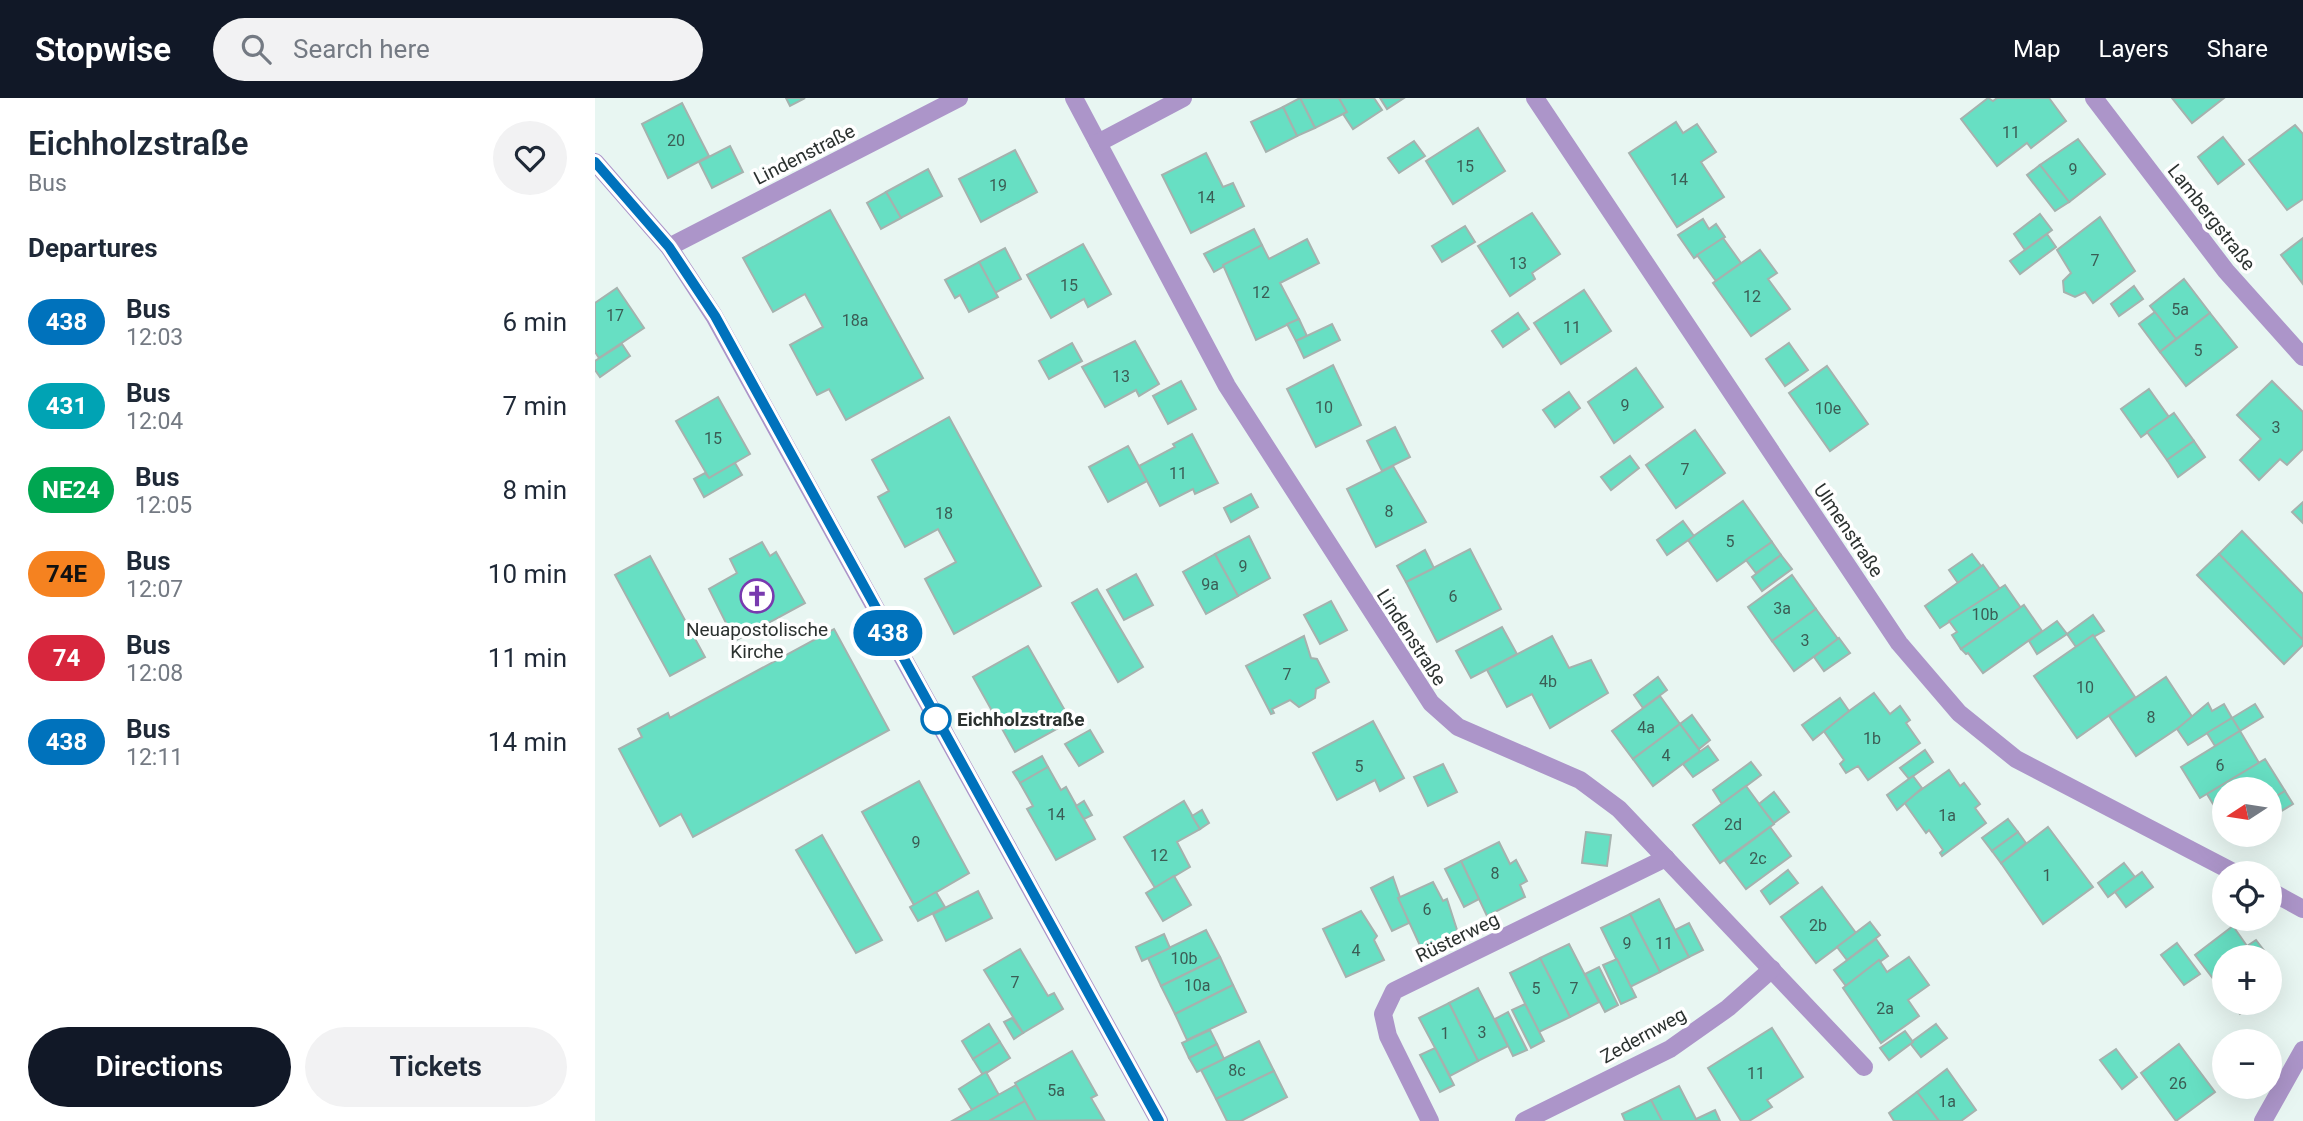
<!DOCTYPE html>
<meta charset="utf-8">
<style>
body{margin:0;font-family:Roboto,sans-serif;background:#f2f2f3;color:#1f2937;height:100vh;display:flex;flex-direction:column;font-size:26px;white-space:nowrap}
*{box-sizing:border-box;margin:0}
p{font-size:23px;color:#747a83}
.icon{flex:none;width:38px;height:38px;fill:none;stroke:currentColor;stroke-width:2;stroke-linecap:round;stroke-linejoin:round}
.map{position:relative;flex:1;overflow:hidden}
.details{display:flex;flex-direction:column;background:#fff;width:595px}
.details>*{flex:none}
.badge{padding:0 14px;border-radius:23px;font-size:24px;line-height:46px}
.needle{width:46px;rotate:258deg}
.buttons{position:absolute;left:1617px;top:679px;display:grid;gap:14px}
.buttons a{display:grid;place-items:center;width:70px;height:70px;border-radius:50%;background:#fff;box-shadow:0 7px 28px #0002;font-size:35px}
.map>.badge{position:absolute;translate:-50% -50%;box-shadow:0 0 0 4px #fff}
h2{padding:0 28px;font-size:26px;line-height:63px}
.round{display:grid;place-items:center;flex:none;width:74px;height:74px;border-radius:37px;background:#f2f2f3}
.summary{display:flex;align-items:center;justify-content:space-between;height:119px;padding:0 28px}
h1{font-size:33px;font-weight:600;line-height:52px}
.cta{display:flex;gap:14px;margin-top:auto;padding:14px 28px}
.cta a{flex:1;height:80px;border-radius:42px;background:#111827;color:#fff;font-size:28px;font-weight:600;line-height:80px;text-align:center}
.cta a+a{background:#f2f2f3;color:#1f2937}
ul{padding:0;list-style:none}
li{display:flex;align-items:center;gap:21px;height:84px;padding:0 28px}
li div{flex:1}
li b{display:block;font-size:26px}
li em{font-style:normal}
li .badge{min-width:77px;font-weight:700;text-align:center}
header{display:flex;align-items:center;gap:42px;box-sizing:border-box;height:98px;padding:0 35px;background:#111827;color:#fff}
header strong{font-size:33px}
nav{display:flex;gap:38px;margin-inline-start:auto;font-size:24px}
.search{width:490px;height:63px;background:#f2f2f3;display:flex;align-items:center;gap:18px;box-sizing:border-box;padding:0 24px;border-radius:38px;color:#747a83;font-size:26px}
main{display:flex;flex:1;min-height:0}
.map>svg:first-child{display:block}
.building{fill:#67dfc3;stroke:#a5b2ae;stroke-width:2}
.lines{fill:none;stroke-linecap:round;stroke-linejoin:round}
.minor{stroke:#ac95c9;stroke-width:18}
.line-casing{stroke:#fff;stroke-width:16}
.line{stroke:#0072bc;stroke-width:10}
.stop-dot{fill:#fff;stroke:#0072bc;stroke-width:3.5}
.labels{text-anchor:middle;stroke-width:7;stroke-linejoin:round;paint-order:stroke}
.number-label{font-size:16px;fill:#3b5d55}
.street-label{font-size:19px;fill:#2c3230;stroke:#fff}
.poi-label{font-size:19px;fill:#2c3230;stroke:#fff}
.stop-label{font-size:19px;font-weight:bold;fill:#2c3230;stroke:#fff;text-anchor:start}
</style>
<header>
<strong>Stopwise</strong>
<div class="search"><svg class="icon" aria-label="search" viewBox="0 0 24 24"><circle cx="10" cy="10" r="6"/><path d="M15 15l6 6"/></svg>Search here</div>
<nav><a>Map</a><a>Layers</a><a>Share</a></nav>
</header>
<main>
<section class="details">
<div class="summary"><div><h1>Eichholzstraße</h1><p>Bus</p></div><a class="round"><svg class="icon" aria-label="heart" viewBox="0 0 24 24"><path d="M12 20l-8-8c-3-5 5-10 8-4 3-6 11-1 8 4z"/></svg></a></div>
<h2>Departures</h2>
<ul>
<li><span class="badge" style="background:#0072bc;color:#fff">438</span><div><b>Bus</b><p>12:03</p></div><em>6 min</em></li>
<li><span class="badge" style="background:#00a3b4;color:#fff">431</span><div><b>Bus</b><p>12:04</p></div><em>7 min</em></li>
<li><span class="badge" style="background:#00a651;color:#fff">NE24</span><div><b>Bus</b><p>12:05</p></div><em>8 min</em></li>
<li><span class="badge" style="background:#f58220;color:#111">74E</span><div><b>Bus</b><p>12:07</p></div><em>10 min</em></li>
<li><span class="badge" style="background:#d7263d;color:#fff">74</span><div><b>Bus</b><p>12:08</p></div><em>11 min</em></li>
<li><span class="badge" style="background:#0072bc;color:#fff">438</span><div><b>Bus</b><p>12:11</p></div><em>14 min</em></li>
</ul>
<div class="cta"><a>Directions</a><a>Tickets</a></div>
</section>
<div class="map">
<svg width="1708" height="1023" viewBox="0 0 1708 1023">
<rect width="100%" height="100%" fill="#e8f6f2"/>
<g class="building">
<polygon points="191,0 210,0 195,8"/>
<polygon points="705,0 744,0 752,14 720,30"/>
<polygon points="705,0 720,30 702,38 688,9"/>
<polygon points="744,0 779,0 787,12 758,31 748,16 752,14"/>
<polygon points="785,0 809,0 792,11"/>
<polygon points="1393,0 1398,3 1402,0 1454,0 1471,23 1436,50 1432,45 1402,68 1366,21"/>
<polygon points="1577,0 1629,0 1597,25"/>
<polygon points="87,5 114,58 73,80 47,26"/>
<polygon points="688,9 702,38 671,54 656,24"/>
<polygon points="1081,24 1088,35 1102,26 1121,54 1106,64 1129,99 1082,129 1034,55"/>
<polygon points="1700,27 1708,36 1708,101 1692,112 1654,62"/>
<polygon points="883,30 910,73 858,106 831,63"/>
<polygon points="1628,39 1649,66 1623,86 1603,59"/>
<polygon points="1483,41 1510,76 1474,104 1445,67"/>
<polygon points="819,43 830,58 804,75 793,60"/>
<polygon points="135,48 148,74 117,90 104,64"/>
<polygon points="420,52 442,94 386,124 364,81"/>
<polygon points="611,55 628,89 638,85 649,108 596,135 567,77"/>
<polygon points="1445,67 1474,104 1460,113 1432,77"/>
<polygon points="333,71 347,98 306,120 291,94"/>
<polygon points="291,94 306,120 286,131 272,105"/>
<polygon points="235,112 328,280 251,322 234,291 222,297 195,247 228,229 210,196 178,214 148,160"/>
<polygon points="937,115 965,156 937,175 940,181 915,198 883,148"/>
<polygon points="1445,116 1457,132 1430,152 1419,136"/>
<polygon points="1505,119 1540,173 1498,205 1490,194 1480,199 1469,194 1468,183 1476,175 1462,152"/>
<polygon points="1108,121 1114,131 1121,126 1130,139 1099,160 1083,137"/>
<polygon points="870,128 880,144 847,164 837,148"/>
<polygon points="659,131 667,147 619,174 609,156"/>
<polygon points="1452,136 1461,149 1425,176 1415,163"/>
<polygon points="1128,140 1146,165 1121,183 1102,157"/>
<polygon points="1708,140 1708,186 1686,157"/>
<polygon points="712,141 724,165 685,185 704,221 661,242 628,167 667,147 674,161"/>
<polygon points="488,146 516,196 493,209 489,201 456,220 432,177"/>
<polygon points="410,150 426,181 400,195 384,164"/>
<polygon points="1165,152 1182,175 1173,181 1195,211 1156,238 1118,185"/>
<polygon points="384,164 403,199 374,214 365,197 360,200 350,182"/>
<polygon points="1589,181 1615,215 1581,241 1555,208"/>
<polygon points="1539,188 1548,201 1524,218 1516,206"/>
<polygon points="22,190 49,230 4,260 0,254 0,205"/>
<polygon points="989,192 1016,233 966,266 939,225"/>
<polygon points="1560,214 1581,241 1565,254 1544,226"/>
<polygon points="923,215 934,231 908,249 897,233"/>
<polygon points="1615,215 1642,249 1591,288 1565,254"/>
<polygon points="704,221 712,238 701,243 692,226"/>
<polygon points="737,226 745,242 709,260 701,243"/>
<polygon points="540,243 564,286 544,298 541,292 510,309 487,269"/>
<polygon points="477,245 487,263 454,281 444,263"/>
<polygon points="1194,245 1213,272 1190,288 1171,261"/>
<polygon points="27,246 35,258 5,279 0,272 0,263"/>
<polygon points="738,267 766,327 721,349 692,291"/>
<polygon points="1232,268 1273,326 1235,353 1194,295"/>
<polygon points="1041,270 1068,309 1019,345 993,304"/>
<polygon points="586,283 601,311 573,326 558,298"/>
<polygon points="1677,283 1708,314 1708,351 1692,367 1685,361 1664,382 1645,362 1666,341 1642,317"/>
<polygon points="1554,291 1574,319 1546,339 1526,311"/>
<polygon points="974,294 985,310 960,329 948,312"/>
<polygon points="123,299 155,356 114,380 81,323"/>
<polygon points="1579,315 1599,343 1572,362 1552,334"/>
<polygon points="354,319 446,488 359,536 330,481 361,464 343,431 310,449 283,399 294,393 277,362"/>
<polygon points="800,329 815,359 787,373 772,343"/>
<polygon points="1100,332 1130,375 1081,410 1051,367"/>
<polygon points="597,336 623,385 600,396 598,391 565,408 544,368 580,349 578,346"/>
<polygon points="1599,343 1610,359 1583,379 1572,362"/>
<polygon points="533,348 552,383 513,404 494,369"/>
<polygon points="1035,358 1044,370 1016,392 1006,379"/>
<polygon points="140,365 147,377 109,399 99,381 110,375 114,380"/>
<polygon points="798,368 831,424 781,449 752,391"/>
<polygon points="656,396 663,409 636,424 629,410"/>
<polygon points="1148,403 1177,444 1122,483 1093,442"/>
<polygon points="1708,404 1708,425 1697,414"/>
<polygon points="1088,423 1099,438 1072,457 1062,442"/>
<polygon points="1647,433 1708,496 1708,542 1624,456"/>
<polygon points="654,438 675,480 643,498 620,456"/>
<polygon points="167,444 175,458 181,454 210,505 140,543 114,491 142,475 135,461"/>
<polygon points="1177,444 1186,457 1161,475 1151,462"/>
<polygon points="875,451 906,511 842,544 811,484"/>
<polygon points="830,452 839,470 811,484 802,468"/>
<polygon points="620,456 643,498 611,516 588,474"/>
<polygon points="1377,456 1386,468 1363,485 1354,472"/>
<polygon points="1624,456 1708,542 1708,547 1689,566 1602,477"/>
<polygon points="1186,457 1197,471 1167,493 1157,479"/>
<polygon points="55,458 110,559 75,578 20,477"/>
<polygon points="1388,467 1405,491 1345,530 1330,508"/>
<polygon points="541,476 558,507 529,522 512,492"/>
<polygon points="1197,477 1221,511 1177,543 1153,509"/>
<polygon points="1410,487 1426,510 1366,551 1357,537 1362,534 1354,523"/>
<polygon points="502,491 548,569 523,584 477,505"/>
<polygon points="736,503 752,532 725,546 709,517"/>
<polygon points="1429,507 1447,533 1388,575 1373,555 1371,556 1366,551"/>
<polygon points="1221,511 1243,541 1199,573 1177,543"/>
<polygon points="1498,517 1509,533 1481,549 1472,536"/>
<polygon points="1462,523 1472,536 1442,556 1434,543"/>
<polygon points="907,529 922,556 876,580 861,553"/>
<polygon points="239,531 294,632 98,739 86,716 65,728 24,651 47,639 43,631 73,615 75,620"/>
<polygon points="1498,537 1540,599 1482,640 1439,578"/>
<polygon points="709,538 716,560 722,561 734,584 721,591 720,600 704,609 695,602 677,611 679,615 676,616 651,568"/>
<polygon points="957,538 974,570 996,562 1013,595 955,630 937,596 912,609 892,572"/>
<polygon points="1244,540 1255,555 1229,573 1219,559"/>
<polygon points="433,548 476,623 420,654 378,579"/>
<polygon points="1063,579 1072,592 1048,610 1039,597"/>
<polygon points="1571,579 1598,620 1541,658 1514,618"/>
<polygon points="1279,595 1295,616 1305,608 1315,622 1311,625 1325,645 1273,682 1263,668 1251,675 1245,666 1249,662 1228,632"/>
<polygon points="1065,598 1085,626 1038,661 1017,633"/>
<polygon points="1245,600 1254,613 1218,642 1207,627"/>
<polygon points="1613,605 1617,613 1629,606 1637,620 1593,647 1582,631"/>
<polygon points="1660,606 1668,619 1645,633 1637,620"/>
<polygon points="1097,617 1115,642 1104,651 1085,626"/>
<polygon points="1637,620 1645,633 1620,648 1612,635"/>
<polygon points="778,623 809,680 785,693 780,682 742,702 718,655"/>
<polygon points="1085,626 1105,653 1058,688 1038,661"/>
<polygon points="495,632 508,654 484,668 470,646"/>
<polygon points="1645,633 1664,665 1605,700 1586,669"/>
<polygon points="1113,648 1123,662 1098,679 1088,666"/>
<polygon points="1330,652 1338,664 1314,681 1305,670"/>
<polygon points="447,658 453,669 425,685 418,674"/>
<polygon points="1670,661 1690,693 1675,702 1675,691 1629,691 1629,724 1612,696"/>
<polygon points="1156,664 1166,677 1127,706 1118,692"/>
<polygon points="848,666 862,694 833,708 819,679"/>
<polygon points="453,669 466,692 471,689 500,741 461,762 432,711 438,708 425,685"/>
<polygon points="1354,672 1365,688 1369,685 1385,706 1380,710 1391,725 1347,758 1345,755 1348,752 1334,732 1331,735 1309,704"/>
<polygon points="1318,678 1327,690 1302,712 1292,697"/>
<polygon points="324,683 374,775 319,807 267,714"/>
<polygon points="1151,688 1179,726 1125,765 1098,727"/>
<polygon points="1690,693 1698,706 1675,720 1675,702"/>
<polygon points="1179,694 1194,714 1179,725 1164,706"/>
<polygon points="489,703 497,717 489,721 481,708"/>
<polygon points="589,703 605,731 582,744 595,769 560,790 529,739"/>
<polygon points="607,712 614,725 605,731 597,718"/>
<polygon points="1413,721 1423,734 1397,753 1387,740"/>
<polygon points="1175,729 1196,758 1151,791 1130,763"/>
<polygon points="1453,729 1498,789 1448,826 1406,765"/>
<polygon points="991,734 1016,737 1012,768 987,765"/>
<polygon points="1423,734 1431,745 1406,765 1397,753"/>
<polygon points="227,737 287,842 261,855 201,752"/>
<polygon points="904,744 915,766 921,762 932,783 925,787 930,799 892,818 866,763"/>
<polygon points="866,763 884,801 869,809 850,771"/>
<polygon points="1529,765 1540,779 1513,799 1503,785"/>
<polygon points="1193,772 1203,785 1175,806 1166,793"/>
<polygon points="1547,774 1558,789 1531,809 1520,794"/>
<polygon points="579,778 596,807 568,823 551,795"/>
<polygon points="798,779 814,825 797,833 776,790"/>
<polygon points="838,784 848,803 852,801 863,835 827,852 803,800"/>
<polygon points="1227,789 1261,835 1221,865 1186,819"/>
<polygon points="383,793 397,820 351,843 338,816"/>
<polygon points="341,794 350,809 323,823 315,809"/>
<polygon points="1064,801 1094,859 1065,874 1035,816"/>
<polygon points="766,813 782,838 779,842 789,862 751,879 728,831"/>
<polygon points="1035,816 1065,874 1035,889 1006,830"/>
<polygon points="1275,824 1285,837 1252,862 1242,849"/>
<polygon points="1094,825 1108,852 1094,859 1080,832"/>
<polygon points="1638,828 1652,848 1661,842 1674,859 1629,859 1629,895 1600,857"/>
<polygon points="611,832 625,859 566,888 553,860"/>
<polygon points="569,836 575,850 547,863 541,849"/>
<polygon points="1281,841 1293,858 1251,888 1239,872"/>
<polygon points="1582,845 1605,876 1589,887 1566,857"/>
<polygon points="974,846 1004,904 975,919 945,860"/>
<polygon points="425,851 453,898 459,895 468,911 428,935 389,872"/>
<polygon points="625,859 638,887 580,916 566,888"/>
<polygon points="1314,859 1334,887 1313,902 1324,918 1286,945 1248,890 1284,862 1292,874"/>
<polygon points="945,860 975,919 944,934 915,875"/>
<polygon points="1022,861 1041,899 1026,906 1008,867"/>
<polygon points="1004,869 1023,907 1010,914 990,876"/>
<polygon points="1675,871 1684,884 1675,891"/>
<polygon points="638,887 651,914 592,942 580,916"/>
<polygon points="883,890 913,948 883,963 854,905"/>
<polygon points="854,905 883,963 855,978 824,920"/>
<polygon points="1636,905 1661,905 1645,916"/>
<polygon points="930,906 949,943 936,950 917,912"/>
<polygon points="913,914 932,952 918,958 900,921"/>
<polygon points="417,920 428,935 419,941 409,924"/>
<polygon points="394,926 405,944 378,961 367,943"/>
<polygon points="1341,926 1352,940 1326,959 1315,945"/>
<polygon points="1177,930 1208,979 1172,1002 1177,1009 1154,1023 1146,1023 1113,970"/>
<polygon points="615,932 622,946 594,960 587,945"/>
<polygon points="1310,933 1318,944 1294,962 1285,950"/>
<polygon points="664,943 679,973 621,1001 606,972"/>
<polygon points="405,944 415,960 388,977 378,961"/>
<polygon points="622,946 629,961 602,974 594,960"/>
<polygon points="1584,946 1620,994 1581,1023 1546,975"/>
<polygon points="840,950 859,987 845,994 825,957"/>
<polygon points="1521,951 1542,979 1527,991 1505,962"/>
<polygon points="477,953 502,997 496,1000 509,1022 441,1023 420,985"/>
<polygon points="1352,971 1381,1012 1366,1023 1344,1023 1322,994"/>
<polygon points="679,973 692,999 646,1023 632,1023 621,1001"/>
<polygon points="391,974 404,997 377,1012 364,991"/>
<polygon points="421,987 430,1003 394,1023 357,1023"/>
<polygon points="1084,988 1102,1023 1067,1023 1056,1002"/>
<polygon points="1322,994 1344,1023 1299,1023 1294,1015"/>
<polygon points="1056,1002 1067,1023 1030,1023 1027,1016"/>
<polygon points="430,1003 441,1023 394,1023"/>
<polygon points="1120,1012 1125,1023 1102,1023 1101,1021"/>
</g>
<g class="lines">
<g class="minor">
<polyline points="479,0 632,288 836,605 863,629 985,682 1024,711 1269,969"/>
<polyline points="940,0 1304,545 1364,615 1421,661 1640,775"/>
<polyline points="1499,0 1631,173 1708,259"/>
<polyline points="503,45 588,0"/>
<polyline points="0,64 74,149 119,218 564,1023"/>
<polyline points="74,149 364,0"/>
<polyline points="1675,793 1708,811"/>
<polyline points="835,1023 793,938 788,916 799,893 1071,760"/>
<polyline points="929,1023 1075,951 1133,910 1177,871"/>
<polyline points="1668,1023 1708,952"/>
</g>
</g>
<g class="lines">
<defs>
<polyline id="line" points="0,64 74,149 120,218 564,1023"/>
</defs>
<use href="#line" class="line-casing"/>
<use href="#line" class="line"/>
</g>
<defs>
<symbol id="church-ring" viewBox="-11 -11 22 22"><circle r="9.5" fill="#fff" stroke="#783aaf" stroke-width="1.5"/><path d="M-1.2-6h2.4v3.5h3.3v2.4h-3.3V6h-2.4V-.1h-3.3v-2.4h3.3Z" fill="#783aaf"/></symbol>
</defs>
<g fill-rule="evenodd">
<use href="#church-ring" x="143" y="479" width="38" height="38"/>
</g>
<circle class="stop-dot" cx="341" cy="621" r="14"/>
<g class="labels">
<g class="number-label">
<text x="1416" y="40">11</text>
<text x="81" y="48">20</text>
<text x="870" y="74">15</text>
<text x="1478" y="77">9</text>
<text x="1084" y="87">14</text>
<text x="403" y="93">19</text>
<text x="611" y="105">14</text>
<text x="1500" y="168">7</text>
<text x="923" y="171">13</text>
<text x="474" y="193">15</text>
<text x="666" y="200">12</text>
<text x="1157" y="204">12</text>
<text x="1585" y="217">5a</text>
<text x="20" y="223">17</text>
<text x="260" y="228">18a</text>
<text x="977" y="235">11</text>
<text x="1603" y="258">5</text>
<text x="526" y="284">13</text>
<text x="1030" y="313">9</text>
<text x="729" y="315">10</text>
<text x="1233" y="316">10e</text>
<text x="1681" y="335">3</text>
<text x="118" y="346">15</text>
<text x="1090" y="377">7</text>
<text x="583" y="381">11</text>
<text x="794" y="419">8</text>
<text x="349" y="421">18</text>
<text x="1135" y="449">5</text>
<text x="648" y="474">9</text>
<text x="615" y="492">9a</text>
<text x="858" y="504">6</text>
<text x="1187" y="516">3a</text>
<text x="1390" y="522">10b</text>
<text x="1210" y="548">3</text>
<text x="692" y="582">7</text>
<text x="953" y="589">4b</text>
<text x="1490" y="595">10</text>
<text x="1556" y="625">8</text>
<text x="1051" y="635">4a</text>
<text x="1277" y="646">1b</text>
<text x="1071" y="663">4</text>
<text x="1625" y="673">6</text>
<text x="764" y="674">5</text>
<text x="461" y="722">14</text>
<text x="1352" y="723">1a</text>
<text x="1138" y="732">2d</text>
<text x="321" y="750">9</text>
<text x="564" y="763">12</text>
<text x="1163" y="766">2c</text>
<text x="900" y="781">8</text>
<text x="1452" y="783">1</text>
<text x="832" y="817">6</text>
<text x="1223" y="833">2b</text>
<text x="1032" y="851">9</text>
<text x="1069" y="851">11</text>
<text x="761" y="858">4</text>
<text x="589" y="866">10b</text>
<text x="420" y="890">7</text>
<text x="602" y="893">10a</text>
<text x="941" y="896">5</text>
<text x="979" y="896">7</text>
<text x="1290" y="916">2a</text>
<text x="887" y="940">3</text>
<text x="850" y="941">1</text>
<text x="642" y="978">8c</text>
<text x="1161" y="981">11</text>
<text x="1583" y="991">26</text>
<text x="461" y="998">5a</text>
<text x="1352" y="1009">1a</text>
</g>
<g class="street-label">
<text transform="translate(209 56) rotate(-27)" y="7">Lindenstraße</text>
<text transform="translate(1617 119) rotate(52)" y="7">Lambergstraße</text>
<text transform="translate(1254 432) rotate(56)" y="7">Ulmenstraße</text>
<text transform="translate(817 539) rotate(57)" y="7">Lindenstraße</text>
<text transform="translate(862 839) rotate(-26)" y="7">Rüsterweg</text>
<text transform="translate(1048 937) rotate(-29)" y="7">Zedernweg</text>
</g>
<g class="poi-label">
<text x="162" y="538">Neuapostolische<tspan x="162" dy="22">Kirche</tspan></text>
</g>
<g class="stop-label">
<text x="362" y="628">Eichholzstraße</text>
</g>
</g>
</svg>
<div class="buttons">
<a><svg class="needle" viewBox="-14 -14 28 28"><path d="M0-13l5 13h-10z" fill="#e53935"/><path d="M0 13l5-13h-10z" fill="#747a83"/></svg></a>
<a><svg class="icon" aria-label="locate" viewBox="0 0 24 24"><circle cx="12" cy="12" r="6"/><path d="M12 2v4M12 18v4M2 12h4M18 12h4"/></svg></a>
<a>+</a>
<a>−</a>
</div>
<b class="badge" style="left:293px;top:535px;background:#0072bc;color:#fff">438</b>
</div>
</main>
